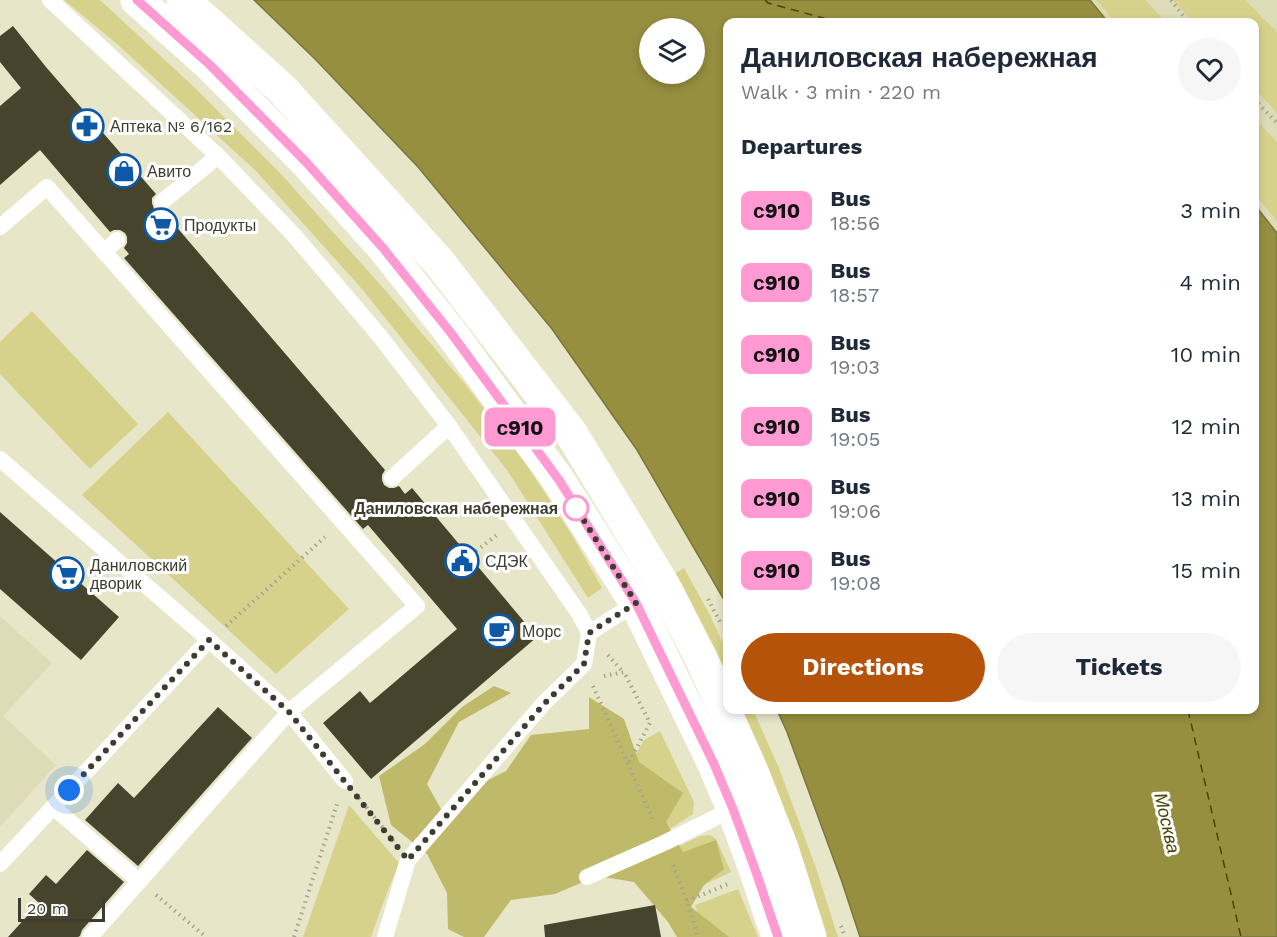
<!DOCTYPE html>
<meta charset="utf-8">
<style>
body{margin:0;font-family:"Work Sans",sans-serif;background:#f6f6f7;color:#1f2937;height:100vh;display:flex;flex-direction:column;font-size:22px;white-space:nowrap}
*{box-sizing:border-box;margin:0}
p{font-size:20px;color:#747a83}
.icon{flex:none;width:33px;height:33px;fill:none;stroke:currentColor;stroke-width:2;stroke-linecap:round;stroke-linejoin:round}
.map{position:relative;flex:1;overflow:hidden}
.side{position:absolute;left:723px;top:18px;width:536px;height:696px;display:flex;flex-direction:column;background:#fff;border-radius:12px;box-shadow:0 3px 9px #0003}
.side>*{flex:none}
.badge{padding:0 12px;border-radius:9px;font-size:21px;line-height:39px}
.fabs{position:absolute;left:639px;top:18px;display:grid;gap:12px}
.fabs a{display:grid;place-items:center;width:66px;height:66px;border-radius:50%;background:#fff;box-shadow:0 3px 9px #0003;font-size:30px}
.scale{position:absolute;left:18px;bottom:15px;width:87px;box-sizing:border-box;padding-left:6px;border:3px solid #3c3c30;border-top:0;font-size:16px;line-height:21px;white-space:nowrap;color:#3c3c30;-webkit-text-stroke:4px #fff;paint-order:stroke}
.you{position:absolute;width:30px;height:30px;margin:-15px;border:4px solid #fff;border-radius:50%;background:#1a73e8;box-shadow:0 0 0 9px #1a73e833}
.map>.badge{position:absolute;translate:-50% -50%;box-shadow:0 0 0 3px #fff}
h2{padding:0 18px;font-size:22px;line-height:54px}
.round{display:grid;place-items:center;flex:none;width:63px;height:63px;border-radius:32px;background:#f6f6f7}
.overview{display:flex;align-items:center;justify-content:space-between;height:102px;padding:0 18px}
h1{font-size:28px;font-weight:700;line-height:45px}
.primary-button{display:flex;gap:12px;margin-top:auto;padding:12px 18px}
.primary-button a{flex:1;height:69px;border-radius:36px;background:#b45309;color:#fff;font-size:24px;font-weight:700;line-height:69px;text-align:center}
.primary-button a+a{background:#f6f6f7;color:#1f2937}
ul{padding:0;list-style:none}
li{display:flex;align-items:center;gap:18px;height:72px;padding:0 18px}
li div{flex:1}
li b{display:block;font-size:22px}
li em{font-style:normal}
li .badge{min-width:66px;font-weight:700;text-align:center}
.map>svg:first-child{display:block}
.built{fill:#dedcb7}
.green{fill:#d7d28b}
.forest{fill:#bfb96a}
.water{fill:#968f40;stroke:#7b763b;stroke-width:1.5;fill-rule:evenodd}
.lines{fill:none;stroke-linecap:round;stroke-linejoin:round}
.ferry{stroke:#494402;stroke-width:1.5;stroke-dasharray:8 6;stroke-linecap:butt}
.building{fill:#46442c}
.path{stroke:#a5a48e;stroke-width:4;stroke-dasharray:1.5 4.5;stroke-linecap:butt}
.service{stroke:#fff;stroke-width:16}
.secondary{stroke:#fff;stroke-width:33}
.line-casing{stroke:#fff;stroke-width:14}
.line{stroke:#ff9ad2;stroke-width:9}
.walk{stroke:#3c3c30;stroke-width:6;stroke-dasharray:0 10.8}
.stop-dot{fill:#fff;stroke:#ff9ad2;stroke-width:3}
.labels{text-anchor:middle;stroke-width:6;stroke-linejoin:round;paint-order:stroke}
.poi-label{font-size:16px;fill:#3c3c30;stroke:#fff;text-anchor:start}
.stop-label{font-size:16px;font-weight:bold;fill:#3c3c30;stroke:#fff;text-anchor:end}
.water-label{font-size:18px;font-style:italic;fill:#494402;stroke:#fff}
</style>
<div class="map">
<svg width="1277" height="937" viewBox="0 0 1277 937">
<rect width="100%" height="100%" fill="#e8e6c9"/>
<g class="built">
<polygon points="1090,0 1277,0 1277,233 1254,204 1254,22 1108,22"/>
<polygon points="0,616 52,663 3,716 56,765 0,827"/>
</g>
<g class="green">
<polygon points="64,0 100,0 193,86 280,173 386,291 465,384 529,468 575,540 602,588 588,598 507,470 362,289 256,171 117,44"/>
<polygon points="1096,0 1145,0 1166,22 1115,22"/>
<polygon points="1173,0 1245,0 1277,32 1277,113 1254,88 1254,22 1193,22"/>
<polygon points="1254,118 1277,142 1277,221 1254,193"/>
<polygon points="32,311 138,424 90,469 0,374 0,342"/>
<polygon points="168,412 349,609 276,674 82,495"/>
<polygon points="684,568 710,615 727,653 727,683 673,575"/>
<polygon points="740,710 753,710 779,768 816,868 838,937 826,937 806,870"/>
<polygon points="660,731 694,802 693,814 668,830 634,757 644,740"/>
<polygon points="349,805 399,863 385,898 371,937 303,937"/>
<polygon points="710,835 716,839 731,872 691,891 673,849 700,836"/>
<polygon points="738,889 758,937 705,937 695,905"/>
</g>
<polygon class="forest" points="494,686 511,693 459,722 427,784 442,811 468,790 506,771 531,735 589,729 589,697 624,719 639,762 683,793 666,822 683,852 716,840 724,869 704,885 691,907 729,937 677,937 668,922 634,882 597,876 555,894 511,900 484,937 464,937 448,929 447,893 427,854 391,825 379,776 425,744 462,707"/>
<g class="water">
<path d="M254 0H1090L1108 22H728L727 605 637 450 552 329 418 167 315 59ZM650 28H694V74H650Z"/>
<polygon points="1254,204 1277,233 1277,937 860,937 842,882 787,732 777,710 1254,710"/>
</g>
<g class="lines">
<g class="ferry">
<polyline points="765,0 768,3 838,22"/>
<polyline points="1188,710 1241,937"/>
</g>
</g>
<g class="building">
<polygon points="13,26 46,67 156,194 152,198 152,203 154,209 159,212 163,212 169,210 173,213 168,217 385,470 382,475 382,480 384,485 389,488 394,488 399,486 405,494 412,488 537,637 371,779 323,723 360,691 370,703 457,629 368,525 363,529 124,258 129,254 124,248 127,243 127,237 125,233 120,230 114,230 110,232 40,150 0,185 0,106 21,88 0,62 0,36"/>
<polygon points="0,512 119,617 81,660 0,589"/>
<polygon points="218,707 252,738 138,866 85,820 118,783 134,798"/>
<polygon points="87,850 124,882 82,930 80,936 78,937 8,937 39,903 29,894 46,875 56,884"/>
<polygon points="655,905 661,937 545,937 544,925"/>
</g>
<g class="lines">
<g class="path">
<polyline points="1171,0 1188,22"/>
<polyline points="1254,99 1277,123"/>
<polyline points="476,551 497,535"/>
<polyline points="708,599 721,624"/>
<polyline points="226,626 325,537"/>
<polyline points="608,655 623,672"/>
<polyline points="604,676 624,672 650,723 629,762"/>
<polyline points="593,686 654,822"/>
<polyline points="359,798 395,843"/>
<polyline points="673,865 687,901 698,937"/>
<polyline points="156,895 206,937"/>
<polyline points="687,901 728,884"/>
<polyline points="841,926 845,937"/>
<polyline points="294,937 338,801"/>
</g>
<g class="service">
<polyline points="50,0 218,156 293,234 379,335 449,426"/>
<polyline points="162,202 218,156"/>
<polyline points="0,227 47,187 417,606 289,712 90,937"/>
<polyline points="104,252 117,240"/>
<polyline points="0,459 209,640 289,712 345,781"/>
<polyline points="589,633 636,603"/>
<polyline points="53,807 139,881"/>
<polyline points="0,864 209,640"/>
<polyline points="587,877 664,843 733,809"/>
<polyline points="385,937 408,860 544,703 584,664 589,633 580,615 449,426 392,478"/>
</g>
<g class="secondary">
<polyline points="137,0 210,65 306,162 383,247 451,333 559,481 636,603 714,764 733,809 756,872 778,937"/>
<polyline points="183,0 282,89 439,262 571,433 664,586 702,660 751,769 782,848 810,937"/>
</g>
</g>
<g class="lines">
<defs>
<polyline id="line" points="137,0 210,65 306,162 383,248 451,333 559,480 636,603 714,764 733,809 756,872 778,937"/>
</defs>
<use href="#line" class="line-casing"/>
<use href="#line" class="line"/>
<polyline class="walk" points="69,790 209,640 289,712 408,860 544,704 584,664 589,633 636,603 576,508"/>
</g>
<defs>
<symbol id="pharmacy-ring" viewBox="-11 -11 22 22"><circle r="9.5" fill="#fff" stroke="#0d59a7" stroke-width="1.5"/><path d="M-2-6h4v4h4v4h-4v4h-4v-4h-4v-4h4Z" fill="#0d59a7"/></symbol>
<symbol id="shop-ring" viewBox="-11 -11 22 22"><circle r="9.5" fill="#fff" stroke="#0d59a7" stroke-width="1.5"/><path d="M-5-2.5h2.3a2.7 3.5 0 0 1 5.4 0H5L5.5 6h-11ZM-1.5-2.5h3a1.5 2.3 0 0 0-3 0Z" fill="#0d59a7"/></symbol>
<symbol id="supermarket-ring" viewBox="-11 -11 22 22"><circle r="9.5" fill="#fff" stroke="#0d59a7" stroke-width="1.5"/><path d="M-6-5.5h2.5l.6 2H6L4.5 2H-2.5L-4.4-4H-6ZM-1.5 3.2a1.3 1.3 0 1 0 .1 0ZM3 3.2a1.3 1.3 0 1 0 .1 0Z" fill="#0d59a7"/></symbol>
<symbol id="civic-ring" viewBox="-11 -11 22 22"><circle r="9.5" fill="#fff" stroke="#0d59a7" stroke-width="1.5"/><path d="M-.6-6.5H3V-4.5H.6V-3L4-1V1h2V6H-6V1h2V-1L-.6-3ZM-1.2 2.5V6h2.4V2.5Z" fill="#0d59a7"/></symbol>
<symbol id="cafe-ring" viewBox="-11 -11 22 22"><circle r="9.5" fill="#fff" stroke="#0d59a7" stroke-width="1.5"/><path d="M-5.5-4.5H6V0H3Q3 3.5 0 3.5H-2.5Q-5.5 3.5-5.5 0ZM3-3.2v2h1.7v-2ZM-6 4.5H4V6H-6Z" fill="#0d59a7"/></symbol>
</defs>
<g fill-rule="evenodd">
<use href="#pharmacy-ring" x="68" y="107" width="38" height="38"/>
<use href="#shop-ring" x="105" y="152" width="38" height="38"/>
<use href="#supermarket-ring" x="142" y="206" width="38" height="38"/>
<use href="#civic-ring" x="443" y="542" width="38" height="38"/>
<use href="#supermarket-ring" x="48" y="555" width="38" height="38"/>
<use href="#cafe-ring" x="480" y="612" width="38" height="38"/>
</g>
<circle class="stop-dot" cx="576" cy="508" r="12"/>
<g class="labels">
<g class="poi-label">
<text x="110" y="132">Аптека № 6/162</text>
<text x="147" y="177">Авито</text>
<text x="184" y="231">Продукты</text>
<text x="485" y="567">СДЭК</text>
<text x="90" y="571">Даниловский<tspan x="90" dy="18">дворик</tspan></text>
<text x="522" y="637">Морс</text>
</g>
<g class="stop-label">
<text x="558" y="514">Даниловская набережная</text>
</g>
<g class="water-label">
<text transform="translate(1167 823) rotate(77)" y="6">Москва</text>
</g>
</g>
</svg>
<div class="fabs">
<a><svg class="icon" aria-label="layers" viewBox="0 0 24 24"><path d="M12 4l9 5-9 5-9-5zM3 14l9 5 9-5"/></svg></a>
</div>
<div class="scale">20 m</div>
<div class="you" style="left:69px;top:790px"></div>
<b class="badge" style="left:520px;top:427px;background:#ff9ad2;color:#111">с910</b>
<section class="side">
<div class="overview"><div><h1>Даниловская набережная</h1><p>Walk · 3 min · 220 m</p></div><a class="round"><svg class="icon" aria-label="heart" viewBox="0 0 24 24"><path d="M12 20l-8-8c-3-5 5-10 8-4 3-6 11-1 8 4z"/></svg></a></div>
<h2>Departures</h2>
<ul>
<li><span class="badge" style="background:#ff9ad2;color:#111">с910</span><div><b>Bus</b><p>18:56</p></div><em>3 min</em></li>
<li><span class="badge" style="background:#ff9ad2;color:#111">с910</span><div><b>Bus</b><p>18:57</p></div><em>4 min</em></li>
<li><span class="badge" style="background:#ff9ad2;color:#111">с910</span><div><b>Bus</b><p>19:03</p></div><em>10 min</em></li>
<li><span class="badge" style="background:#ff9ad2;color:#111">с910</span><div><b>Bus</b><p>19:05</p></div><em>12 min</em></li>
<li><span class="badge" style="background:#ff9ad2;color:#111">с910</span><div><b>Bus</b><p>19:06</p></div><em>13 min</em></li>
<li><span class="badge" style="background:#ff9ad2;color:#111">с910</span><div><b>Bus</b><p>19:08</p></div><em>15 min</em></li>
</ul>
<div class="primary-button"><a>Directions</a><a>Tickets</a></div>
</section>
</div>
